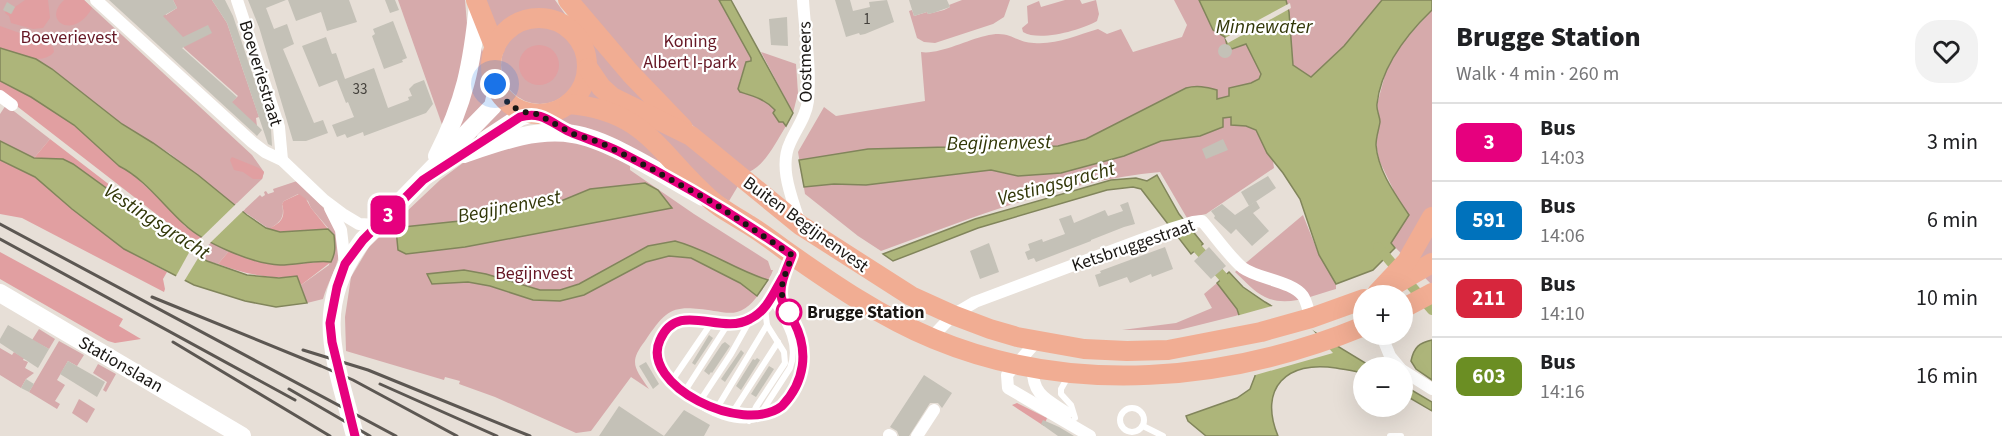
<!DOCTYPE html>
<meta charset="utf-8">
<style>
body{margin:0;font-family:"Source Sans 3",sans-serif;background:#f2f2f2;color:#202124;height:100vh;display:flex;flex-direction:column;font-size:22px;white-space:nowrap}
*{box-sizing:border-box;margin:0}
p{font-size:20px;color:#757577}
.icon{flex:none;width:33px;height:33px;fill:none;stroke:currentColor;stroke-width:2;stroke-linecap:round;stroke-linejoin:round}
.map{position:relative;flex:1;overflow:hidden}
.side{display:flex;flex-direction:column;background:#fff;width:570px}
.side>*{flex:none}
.badge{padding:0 12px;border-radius:9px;font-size:21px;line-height:39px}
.fabs{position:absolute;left:1353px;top:285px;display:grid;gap:12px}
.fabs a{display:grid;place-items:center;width:60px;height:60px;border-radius:50%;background:#fff;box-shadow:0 6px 24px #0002;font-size:30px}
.you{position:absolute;width:30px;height:30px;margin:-15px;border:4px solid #fff;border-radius:50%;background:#1a73e8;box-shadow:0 0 0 9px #1a73e833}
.map>.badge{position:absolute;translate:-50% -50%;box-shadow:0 0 0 3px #fff}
.round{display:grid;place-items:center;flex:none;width:63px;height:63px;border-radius:24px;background:#f2f2f2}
.summary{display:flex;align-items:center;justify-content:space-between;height:102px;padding:0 24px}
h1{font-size:28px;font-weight:800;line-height:45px}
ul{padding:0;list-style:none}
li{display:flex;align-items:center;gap:18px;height:78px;padding:0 24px;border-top:2px solid #e0e0e0}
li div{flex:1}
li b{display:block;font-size:22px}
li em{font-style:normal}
li .badge{min-width:66px;font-weight:700;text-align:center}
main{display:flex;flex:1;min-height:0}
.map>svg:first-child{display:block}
.green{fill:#d6aaab}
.forest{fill:#e19fa1}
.water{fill:#adb57a;stroke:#81855b;stroke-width:1.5}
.pier{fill:#e7dfd7}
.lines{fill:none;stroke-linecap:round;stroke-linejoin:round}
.canal{stroke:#adb57a;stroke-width:10}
.building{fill:#c4c1b7}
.lane{stroke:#fff;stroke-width:6}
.street{stroke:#fff;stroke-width:12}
.secondary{stroke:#fff;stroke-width:18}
.primary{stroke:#f1ad93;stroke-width:20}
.rail{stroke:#5c5752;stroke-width:3}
.line-casing{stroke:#fff;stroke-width:14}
.line{stroke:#e6007e;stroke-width:9}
.walk{stroke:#191613;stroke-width:6;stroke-dasharray:0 10.8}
.stop-dot{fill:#fff;stroke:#e6007e;stroke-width:3}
.labels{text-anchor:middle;stroke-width:4.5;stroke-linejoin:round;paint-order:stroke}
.number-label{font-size:15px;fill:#44413c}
.park-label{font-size:18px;fill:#661825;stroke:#fff}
.street-label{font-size:18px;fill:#191613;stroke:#fff}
.stop-label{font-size:18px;font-weight:bold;fill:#191613;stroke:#fff;text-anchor:start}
.water-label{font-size:20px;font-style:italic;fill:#323708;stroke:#fff}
</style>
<main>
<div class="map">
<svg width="1432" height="436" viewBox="0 0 1432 436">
<rect width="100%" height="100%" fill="#e7dfd7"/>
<g class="green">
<polygon points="0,0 84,0 252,155 264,172 262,179 235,205 169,153 122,124 52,69 36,59 0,48"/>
<polygon points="142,0 158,0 166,15 177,8 173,0 212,0 227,23 259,117 256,118 257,126 226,107 238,96 185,49"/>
<polygon points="398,0 465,0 469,48 445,133"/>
<path d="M481 0H555L565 14 563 15C534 5 520 13 497 30Z"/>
<path d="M579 0H719L751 58V61L746 62 739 83 745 93C764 97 777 109 786 126 776 142 766 164 749 172L710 142 683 116 638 70Z"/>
<polygon points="962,0 1010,0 1004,17 993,24 935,43 924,42 917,38 909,11 912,10 914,16 927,12 928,14 944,10 950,7 949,5"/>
<path d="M1065 0H1080L1082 4 1096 0 1099 14 1097 21C1082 30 1039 42 1023 32L1022 28 1028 23 1027 6 1039 1 1041 7Z"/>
<path d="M1174 0H1199L1213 30 1225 37 1232 49 1246 44 1261 74 1274 168 1206 214 1187 218 1160 172C1063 181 972 218 881 251L858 236 805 194 798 152 824 107 836 116 925 101 921 52C938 55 967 40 985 36 1011 29 1013 42 1034 43 1056 45 1077 35 1098 29L1107 34 1121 29 1133 52 1182 37 1187 25Z"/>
<polygon points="1286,0 1382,0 1344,46 1311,77 1293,65 1289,12"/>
<polygon points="1432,10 1432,285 1391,243 1393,189 1379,160 1376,143 1380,121 1377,105 1386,71 1402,43"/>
<circle cx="540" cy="65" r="39"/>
<polygon points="592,36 668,119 619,97 595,64 593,53 588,39"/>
<polygon points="480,43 486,61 491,99 447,144"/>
<polygon points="761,52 796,64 798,93 793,113"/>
<polygon points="592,84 681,139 738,186 729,201 713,192 584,99"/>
<polygon points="6,105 50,139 34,158 0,141 0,114"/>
<polygon points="501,105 515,115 515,117 464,148"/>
<polygon points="571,111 606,113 682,176 553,119"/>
<path d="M566 137 630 162V170L694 214 768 261 771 270H773L771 275C763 288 753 308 737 312 730 314 722 312 714 311 673 305 668 307 645 341 628 363 635 368 649 389L631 377 591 431 576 433 495 397 459 384 460 381 445 377 444 380 346 351 345 317 351 277 369 247 440 180 467 160 503 145Z"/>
<path d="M297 181C317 200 345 224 339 255 336 270 327 284 323 299L307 303 301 285 329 265 334 235 311 208 308 201 298 194 284 201 282 204C285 217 281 222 269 229L243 211 260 195 262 197 265 195 264 192 266 191 268 194 274 192 273 189Z"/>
<path d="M1303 215 1319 255 1336 284V289C1314 295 1287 308 1265 297 1254 292 1245 281 1235 272Z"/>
<polygon points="211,242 229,251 218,264 207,261 200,255"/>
<polygon points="1217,283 1237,309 1239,315 1179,330 1122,330 1176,323 1212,308 1204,294"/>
<polygon points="39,329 55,339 49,349 32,340"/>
<polygon points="59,341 84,355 77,366 68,361 57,380 65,385 55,401 60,404 57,409 29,392"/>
<polygon points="0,348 12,355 14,352 24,358 23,360 28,362 25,368 34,373 26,379 21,388 0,375"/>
<polygon points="98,364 116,374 106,392 103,390 107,382 93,373"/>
<polygon points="79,399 95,409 87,423 72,413"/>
</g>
<g class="forest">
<polygon points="25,0 48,0 50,18 43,28 33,29 11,23 9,16 5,13 6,11 12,14 15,7"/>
<path d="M64 0H84L92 8C74 41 41 21 64 0Z"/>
<path d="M0 26 48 43 53 47 54 52C41 67 15 53 0 48Z"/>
<circle cx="539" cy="65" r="20"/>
<polygon points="0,81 31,97 74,125 119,166 128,170 168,207 185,226 202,237 200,239 193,240 169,224 0,93"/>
<polygon points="50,139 167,229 189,244 191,249 73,164 63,159 34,158"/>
<polygon points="232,157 259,168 264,172 262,179 253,179 243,172 234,170 230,160"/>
<polygon points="0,160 35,177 72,209 124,249 167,272 163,279 165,289 164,292 22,218 0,214"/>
<path d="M299 194 306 199 311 208 328 229 280 232 268 229C281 223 286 218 282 204L284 201Z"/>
<path d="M229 251C251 260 269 263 293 264 306 264 317 261 331 262L301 285 297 277C267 279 246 274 218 264Z"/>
<polygon points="0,252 123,319 119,326 141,339 115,343 108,341 0,279"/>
<polygon points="1017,403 1047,418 1044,426 1012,405"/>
</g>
<g class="water">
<path d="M719 0H731L793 113 786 126 783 122H779L773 113 775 110C765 99 753 96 740 92L738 89 746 62 751 61V58Z"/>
<path d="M1199 0H1286L1289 12 1293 65 1311 77 1344 46 1382 0H1432V10C1406 35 1381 67 1377 104 1376 110 1380 116 1380 122 1379 129 1376 137 1376 145 1378 171 1395 194 1409 215L1391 243 1395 248 1373 270 1336 284 1319 255 1300 199 1283 173 1267 153 1256 130 1246 126 1231 125V117L1223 118V127L1200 136 1161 141 1124 156 1061 173 1018 176 991 170 866 185 834 184 804 187 799 160 868 149 948 147 989 142 1016 147 1058 146 1086 139 1186 88C1197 85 1206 87 1217 90V99L1229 96V88L1251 83 1259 79 1261 74 1246 44 1232 49 1227 45 1225 37 1213 30Z"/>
<path d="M0 48 36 59 52 69 122 124 153 143 198 175 247 215 266 228 280 232 328 229 334 235C335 246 336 252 331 262 313 260 298 265 280 265 253 264 204 243 184 224 163 205 145 179 119 166L74 125 31 97 0 81Z"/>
<polygon points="0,141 34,158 63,159 73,164 207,261 247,275 279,278 297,276 307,303 276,307 245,301 194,285 124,249 72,209 35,177 0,160"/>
<polygon points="1157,175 1179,214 1203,244 1191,254 1141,189 1133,187 1107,190 978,228 893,261 883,254 975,219 1111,180 1136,178 1147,181"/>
<polygon points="645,183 658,190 672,208 465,247 406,254 398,250 396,229 403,227 460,221 561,201 590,189"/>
<path d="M675 241C709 250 735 270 768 280L757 296 740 283 691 258 669 256 646 262 584 295 560 301 533 300 490 286 468 282 432 284 427 274 464 270 486 274 540 290H560L579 284 648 246Z"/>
<path d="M1229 272 1243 287 1265 302 1372 367 1364 368 1363 374C1355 370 1345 370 1336 368 1287 360 1258 388 1278 436H1206L1188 421 1186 416 1237 398 1250 389 1255 376 1250 349 1237 309 1217 283Z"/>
<path d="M1432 340V380L1416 369 1411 361C1414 347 1419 343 1432 340Z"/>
<polygon points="1403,385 1432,402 1432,411 1403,394"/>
</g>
<g class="pier">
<polygon points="1290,3 1291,8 1228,43 1225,38"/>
<polygon points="237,203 245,209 209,244 200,239"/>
<polygon points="191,249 200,255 183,283 175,278"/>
<polygon points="1276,305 1310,327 1333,353 1252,376 1247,349 1236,316"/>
</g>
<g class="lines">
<g class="canal">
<polyline points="1189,239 1233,288"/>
<polyline points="1378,247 1432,310"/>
</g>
</g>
<g class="building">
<polygon points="109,0 173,0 177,8 163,16 183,37 208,25 212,33 182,48 237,97 232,102 262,130 257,136"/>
<polygon points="212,0 225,0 233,16 271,129 272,146 268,144 227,23"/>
<polygon points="248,0 286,0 266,8 274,29 287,24 294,44 283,49 314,123 323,120 328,133 306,141 293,141 259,27"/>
<polygon points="288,0 349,0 357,22 327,31 321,12 296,21"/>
<polygon points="385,0 395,0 399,10 390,13"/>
<polygon points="835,0 850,0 853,11 870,7 869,2 887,0 894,22 865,34 860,35 859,33 846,37"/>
<polygon points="909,0 947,0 950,7 933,13 928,14 927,12 914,16"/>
<polygon points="7,2 15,7 11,14 3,10"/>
<polygon points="787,17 788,46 771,45 769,19"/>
<polygon points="393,21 407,58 402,60 403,62 384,69 372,36 375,34 373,29"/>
<polygon points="326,37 332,54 336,53 345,79 374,68 388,108 409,100 408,97 412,96 409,89 414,84 424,80 433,104 426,113 364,136 363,132 347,138 345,134 337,137 332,125 354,117 348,102 346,103 337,80 319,87 302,46"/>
<circle cx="1225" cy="51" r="7"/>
<polygon points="1223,139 1228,150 1206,159 1202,149"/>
<polygon points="1268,176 1276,188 1249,206 1241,192"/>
<polygon points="1256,201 1260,208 1253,213 1269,231 1252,246 1236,229 1231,234 1214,218 1215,216 1211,211 1222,204 1235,215"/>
<polygon points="1128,202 1135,224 1124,227 1091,240 1091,241 1036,262 1034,258 1028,260 1025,252 1030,250 1028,244 1042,239 1043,242 1065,234 1059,219 1071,215 1074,223 1105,210 1108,216 1123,211 1120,205"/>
<polygon points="989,243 999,272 980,279 970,251"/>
<polygon points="1165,247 1173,269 1152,277 1151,274 1130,283 1127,277 1099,287 1095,275 1101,273 1100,271"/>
<polygon points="1209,247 1226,266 1211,279 1194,261"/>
<polygon points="8,325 49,349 38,368 0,343 0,339"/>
<polygon points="709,335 713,338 695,365 692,363"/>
<polygon points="725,342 730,346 712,373 711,372 709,375 704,371 722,344"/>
<polygon points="741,350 744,353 725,382 721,379"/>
<polygon points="757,358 760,360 741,390 736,386 753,359 755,360"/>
<polygon points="68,361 105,382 97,397 60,374"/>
<polygon points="646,362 659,384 653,389 639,366"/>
<polygon points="769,366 774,369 756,397 751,394"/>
<polygon points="924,375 952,393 942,408 938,403 930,403 909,436 899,436 897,431 890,427"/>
<polygon points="26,379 34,384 29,392 21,388"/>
<polygon points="619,406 664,436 599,436"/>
<polygon points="684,410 710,425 704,436 664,436"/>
<polygon points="1043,420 1059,427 1074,436 1058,436 1041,424"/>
</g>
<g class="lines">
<g class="lane">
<polyline points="537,114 561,127"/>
<path d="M785 273C783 281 779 288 781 296 782 303 787 309 791 316 805 342 809 362 794 389 787 403 776 413 761 418 736 426 708 413 689 398 674 387 657 372 657 351 657 343 661 336 666 330 686 306 722 331 748 320 766 313 786 276 791 258"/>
<polyline points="1069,375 1061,389 1061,394 1071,405 1075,418"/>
<polyline points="671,382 712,322"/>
<polyline points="683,394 728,324"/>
<polyline points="698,404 731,354 750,320"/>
<circle cx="1132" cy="420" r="12"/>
<polyline points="714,413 767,325"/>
<polyline points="729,418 778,342"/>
<path d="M757 419 790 368C800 343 782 318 770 297"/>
<polyline points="749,421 756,407 785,363 784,352 767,325 765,308"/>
<polyline points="1143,426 1163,436"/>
<polyline points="1390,436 1401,436"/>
</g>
<g class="street">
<polyline points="96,0 252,142 265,152 282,160 324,200 344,215 359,224 378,225"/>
<polyline points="237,0 279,127 282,160"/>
<polyline points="0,96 12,105"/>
<polyline points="330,208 341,230 345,264"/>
<path d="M800 224C793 200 778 168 790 143 796 129 806 117 808 101 811 68 805 33 803 0"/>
<polyline points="1381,334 1390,356 1400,368"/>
<path d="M931 338 953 315 975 302 1167 230 1193 222 1202 221C1213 233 1231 259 1243 268 1258 279 1292 281 1303 296 1307 302 1308 311 1311 318"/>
<polyline points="1037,341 1007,375 1008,388 1090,436"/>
<path d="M1033 369C1032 395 1048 400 1067 413"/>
<polyline points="1402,370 1432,389"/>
<polyline points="889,435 891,436"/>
<polyline points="917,436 934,410"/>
</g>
<g class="secondary">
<polyline points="485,140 520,117 530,114"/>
<path d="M464 154C499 142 536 128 573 134 609 139 668 178 703 197"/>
<path d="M437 156C465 101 472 65 478 5"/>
<polyline points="0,293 242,436"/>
<path d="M355 436C336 361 310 308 363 240L493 106 497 89"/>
</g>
<g class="primary">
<polyline points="476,0 495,48"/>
<polyline points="568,0 631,74 683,128"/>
<circle cx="539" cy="66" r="48"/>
<polyline points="588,68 601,87 612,97 691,136 800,225 911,296 953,315 990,329 1017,337 1084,349 1127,351 1168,350 1261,332 1311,318 1364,299"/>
<path d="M569 104C648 111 659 155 711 200 722 210 737 217 749 225 762 233 774 242 786 251 833 284 881 317 934 339 1072 396 1228 382 1364 326"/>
<polyline points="1394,285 1432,263"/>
<polyline points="1377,293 1407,261 1432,217"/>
<polyline points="1402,309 1432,293"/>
</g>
<g class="rail">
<polyline points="0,224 396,436"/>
<polyline points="0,239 295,400"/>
<polyline points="152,297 321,366 353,380 457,436"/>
<polyline points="173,342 330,436"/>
<polyline points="303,350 368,370 530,436"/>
<polyline points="380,384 497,436"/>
<polyline points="289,389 370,436"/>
</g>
</g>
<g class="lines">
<defs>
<path id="line" d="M355 436 332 342 330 323 337 287 345 264 363 240 423 180 520 117C542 110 552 124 570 132 586 139 602 143 618 151 678 181 737 216 792 255 788 267 780 280 781 294 781 304 789 313 794 322 809 351 805 382 782 406 743 436 639 385 660 340 678 299 720 336 750 319 767 311 774 292 783 277"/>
</defs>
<use href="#line" class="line-casing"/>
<use href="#line" class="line"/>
<path class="walk" d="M495 84 505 100 515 108 530 114H537L573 134 599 142 637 161 712 202 792 255C785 279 774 289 790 314L789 312"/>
</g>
<circle class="stop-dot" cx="789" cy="312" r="12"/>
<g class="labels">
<g class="number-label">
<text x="867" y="24">1</text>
<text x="360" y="94">33</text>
</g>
<g class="park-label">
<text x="69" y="43">Boeverievest</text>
<text x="690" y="47">Koning<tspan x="690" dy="21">Albert I-park</tspan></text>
<text x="534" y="279">Begijnvest</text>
</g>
<g class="street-label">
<text transform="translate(805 62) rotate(-91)" y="6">Oostmeers</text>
<text transform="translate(261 73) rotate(73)" y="6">Boeveriestraat</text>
<text transform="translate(806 224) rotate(36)" y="6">Buiten Begijnenvest</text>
<text transform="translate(1133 245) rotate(-19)" y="6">Ketsbruggestraat</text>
<text transform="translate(121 364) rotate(30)" y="6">Stationslaan</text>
</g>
<g class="stop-label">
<text x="807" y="318">Brugge Station</text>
</g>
<g class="water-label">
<text x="1264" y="33">Minnewater</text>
<text transform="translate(999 142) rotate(-1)" y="7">Begijnenvest</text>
<text transform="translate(1056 183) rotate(-15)" y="7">Vestingsgracht</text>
<text transform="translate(509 206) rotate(-11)" y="7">Begijnenvest</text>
<text transform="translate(157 221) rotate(33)" y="7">Vestingsgracht</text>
</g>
</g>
</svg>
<div class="fabs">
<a>+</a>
<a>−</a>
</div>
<div class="you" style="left:495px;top:84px"></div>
<b class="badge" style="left:388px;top:215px;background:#e6007e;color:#fff">3</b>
</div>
<section class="side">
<div class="summary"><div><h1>Brugge Station</h1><p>Walk · 4 min · 260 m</p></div><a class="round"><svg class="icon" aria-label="heart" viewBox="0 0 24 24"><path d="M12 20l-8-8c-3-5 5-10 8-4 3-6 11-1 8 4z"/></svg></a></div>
<ul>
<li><span class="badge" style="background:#e6007e;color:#fff">3</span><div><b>Bus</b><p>14:03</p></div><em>3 min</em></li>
<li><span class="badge" style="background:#0072bc;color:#fff">591</span><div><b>Bus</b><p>14:06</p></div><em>6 min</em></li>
<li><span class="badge" style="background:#d7263d;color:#fff">211</span><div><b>Bus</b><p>14:10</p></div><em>10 min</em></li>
<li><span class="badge" style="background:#6b8e23;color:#fff">603</span><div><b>Bus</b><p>14:16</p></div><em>16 min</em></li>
</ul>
</section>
</main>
